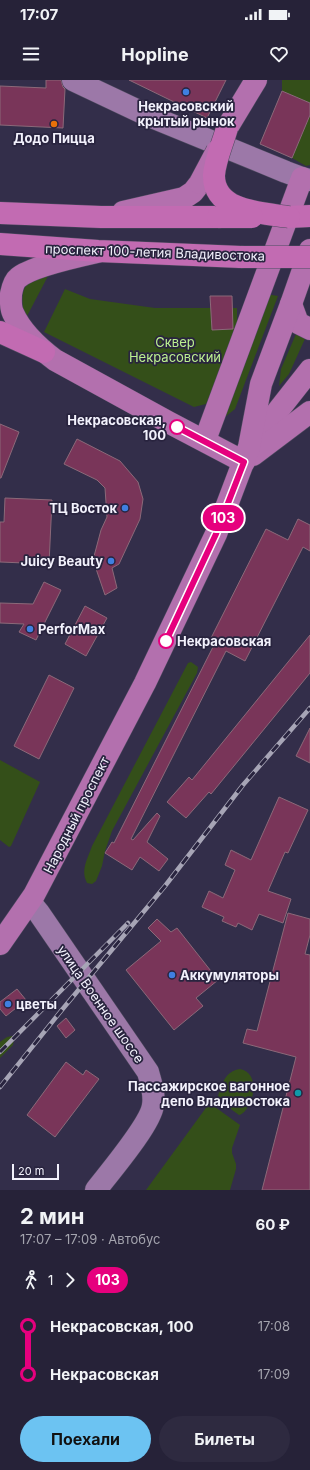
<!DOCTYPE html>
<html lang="ru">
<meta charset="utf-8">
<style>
body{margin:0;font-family:Inter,sans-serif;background:#2e2a40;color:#f1f3f6;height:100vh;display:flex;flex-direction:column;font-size:15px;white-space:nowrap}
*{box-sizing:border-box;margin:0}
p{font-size:13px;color:#a4a4ae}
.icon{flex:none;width:22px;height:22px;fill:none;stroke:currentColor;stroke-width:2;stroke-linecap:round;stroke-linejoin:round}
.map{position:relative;height:1110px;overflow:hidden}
.details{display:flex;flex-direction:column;background:#262238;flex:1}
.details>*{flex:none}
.badge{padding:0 8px;border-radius:13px;font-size:14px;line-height:26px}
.scale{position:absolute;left:12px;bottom:10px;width:47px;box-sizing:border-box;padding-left:4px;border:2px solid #f2f1fc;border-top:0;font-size:11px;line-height:14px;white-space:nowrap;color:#f2f1fc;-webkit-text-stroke:3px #29243f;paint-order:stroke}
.map>.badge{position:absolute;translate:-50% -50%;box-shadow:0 0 0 2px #fff}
.legs{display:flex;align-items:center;gap:6px;height:44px;padding:0 20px;font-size:13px}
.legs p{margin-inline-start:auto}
.summary{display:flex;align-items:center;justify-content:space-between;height:68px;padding:0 20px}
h1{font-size:22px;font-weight:700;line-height:30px}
.button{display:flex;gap:8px;margin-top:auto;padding:8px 20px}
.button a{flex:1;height:46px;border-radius:24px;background:#6cc3f2;color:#111;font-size:16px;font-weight:700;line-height:46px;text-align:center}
.button a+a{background:#2e2a40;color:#f1f3f6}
ul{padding:0 20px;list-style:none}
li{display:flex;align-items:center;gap:14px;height:48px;font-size:15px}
li i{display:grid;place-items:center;width:6px;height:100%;margin:0 5px;background:currentColor}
li i::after{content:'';width:10px;height:10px;margin:-5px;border:3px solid;border-radius:50%;background:#262238}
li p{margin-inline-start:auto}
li:first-child i{background:linear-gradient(#0000 50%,currentColor 0)}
li:last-child i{background:linear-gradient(currentColor 50%,#0000 0)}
.status{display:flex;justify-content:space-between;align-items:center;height:28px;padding:0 20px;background:#262238;direction:ltr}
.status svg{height:11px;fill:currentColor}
header{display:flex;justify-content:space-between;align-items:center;height:52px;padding:0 20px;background:#262238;font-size:18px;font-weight:700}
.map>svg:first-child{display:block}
.green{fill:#344f19;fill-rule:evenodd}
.building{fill:#793559;stroke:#8b6979}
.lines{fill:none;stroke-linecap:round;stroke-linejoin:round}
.secondary-casing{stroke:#4f4b60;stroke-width:23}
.primary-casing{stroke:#4f4b60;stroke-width:23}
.trunk-casing{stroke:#4f4b60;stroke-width:23}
.secondary{stroke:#9c78a8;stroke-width:22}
.primary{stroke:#b370ae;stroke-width:22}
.trunk{stroke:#c26bb2;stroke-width:22}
.rail-casing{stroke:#a7a5b6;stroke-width:4.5}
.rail{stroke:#29243f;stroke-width:3;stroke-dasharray:9;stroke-linecap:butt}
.primary-bridge-casing{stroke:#4f4b60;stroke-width:23;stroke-linecap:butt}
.trunk-bridge-casing{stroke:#4f4b60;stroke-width:23;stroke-linecap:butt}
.primary-bridge{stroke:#b370ae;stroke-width:22}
.trunk-bridge{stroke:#c26bb2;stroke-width:22}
.line-1-casing{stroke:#fff;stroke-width:9}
.line-1{stroke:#e6007e;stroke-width:6}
.shop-dot{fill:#3f7fe0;stroke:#29243f;stroke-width:1.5}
.food-dot{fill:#e8710a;stroke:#29243f;stroke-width:1.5}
.stop-1-dot{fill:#fff;stroke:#e6007e;stroke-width:2}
.culture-dot{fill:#0f9aa8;stroke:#29243f;stroke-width:1.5}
.labels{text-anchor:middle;stroke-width:3.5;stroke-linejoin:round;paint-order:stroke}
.poi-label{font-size:13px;font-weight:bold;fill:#f2f1fc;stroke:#29243f;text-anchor:end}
.street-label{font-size:13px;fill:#f2f1fc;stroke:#29243f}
.park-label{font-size:13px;fill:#bcf090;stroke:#29243f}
.stop-label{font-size:13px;font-weight:bold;fill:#f2f1fc;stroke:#29243f;text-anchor:end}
</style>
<div class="status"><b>17:07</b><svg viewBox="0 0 49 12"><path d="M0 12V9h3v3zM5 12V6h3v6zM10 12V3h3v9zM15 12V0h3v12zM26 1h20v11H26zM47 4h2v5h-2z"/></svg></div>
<header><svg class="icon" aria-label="menu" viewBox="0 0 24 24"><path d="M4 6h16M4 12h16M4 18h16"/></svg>Hopline<svg class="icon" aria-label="heart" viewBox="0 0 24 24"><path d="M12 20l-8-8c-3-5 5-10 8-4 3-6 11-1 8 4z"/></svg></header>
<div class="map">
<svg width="310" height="1110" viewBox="0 0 310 1110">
<rect width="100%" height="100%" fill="#332e4a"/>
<g class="green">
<polygon points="282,0 310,0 310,23 282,11"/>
<polygon points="310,35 310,85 306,86 292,78"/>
<path d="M48 196 26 238C21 225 19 205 35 198 39 197 44 197 48 196Z"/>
<path d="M65 209 90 219 155 228H237V252L206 324 194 327 44 252ZM232 231 233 249 212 250 211 231Z"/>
<polygon points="266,214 278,216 235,329 215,345"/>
<polygon points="299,247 309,250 289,294 279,306 281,289"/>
<path d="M191 582 198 587 197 593 112 751 105 771 102 786 96 801 92 804 87 803C80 790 88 778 92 766L188 583Z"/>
<polygon points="0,680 40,702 11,766 9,767 0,760"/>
<polygon points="12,956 14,958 13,965 0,978 0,962 7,957"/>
<path d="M240 989C264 994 251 1033 239 1035L221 1022 218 1016C222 1004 225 991 240 989Z"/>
<polygon points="208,1025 211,1025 215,1027 240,1045 232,1068 232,1073 236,1084 236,1089 230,1110 146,1110"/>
</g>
<g class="building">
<polygon points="46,0 61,0 63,7 65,9 63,48 0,45 0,6 46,8"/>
<polygon points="129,0 226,0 207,38"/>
<polygon points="282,11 310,23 310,35 292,78 260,64"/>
<polygon points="210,216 232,216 233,249 212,250"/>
<polygon points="0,344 19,352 1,398 0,398"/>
<polygon points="77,359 120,381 138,402 143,419 140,439 119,484 112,488 117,508 105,515 93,480 101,450 107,437 105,408 97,400 64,384"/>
<polygon points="5,418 52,420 49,484 0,482 0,442 4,442"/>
<polygon points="298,439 310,445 310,471 303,467 245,581 226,571 131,759 133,760 157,733 160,736 147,762 168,779 159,791 140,777 132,790 105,773 112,762 114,763 214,565 209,562 266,449 288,460"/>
<polygon points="44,502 61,510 36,560 19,552 24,544 0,543 0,523 33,524"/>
<polygon points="85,526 107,538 86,576 65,564"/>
<polygon points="310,555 310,593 211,714 209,712 186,738 167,722 189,697 192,700"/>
<polygon points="49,595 74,608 39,679 14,666"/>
<polygon points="310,648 310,683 296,676"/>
<polygon points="279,717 308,730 288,773 285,772 268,811 291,819 283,843 259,834 252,850 238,843 236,847 222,841 224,837 202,827 209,811 223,818 235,790 225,785 231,770 251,780"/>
<polygon points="288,833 310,839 310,855 305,874 310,875 310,1110 262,1110 296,977 243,963 247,949 257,951"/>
<polygon points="157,839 171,852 177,848 218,900 196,918 203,926 174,950 126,890 161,861 148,848"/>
<polygon points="17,909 26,920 6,936 0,929 0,922"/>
<polygon points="66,938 75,950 66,958 57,946"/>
<polygon points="66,982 83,995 86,990 99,999 55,1057 27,1035"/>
</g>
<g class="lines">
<defs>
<g id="secondary">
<polyline points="73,0 147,35 286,92 302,98 310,100"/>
<path d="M30 822 39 833 148 992C151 1003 155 1014 153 1025 151 1044 109 1093 96 1110"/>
</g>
<g id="primary">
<polyline points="227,48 256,0"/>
<polyline points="123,132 184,118 193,112 200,103"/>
<path d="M97 172C79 176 30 187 18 198 14 201 12 209 11 214 11 220 10 227 13 233 21 251 39 268 55 280L168 342 244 382"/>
<polyline points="291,224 298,243 310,249"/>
<polyline points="205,360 302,98"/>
<polyline points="251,365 310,290"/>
<polyline points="253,375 310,332"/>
<polyline points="0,864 34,815 145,603 216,454 249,367 261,304 291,224 310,170"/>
</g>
<g id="trunk">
<polyline points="0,133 101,137 218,137"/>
<polyline points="289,137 310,136"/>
<polyline points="0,164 98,171 241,177"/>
<polyline points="0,252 44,272"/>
</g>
</defs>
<use href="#secondary" class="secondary-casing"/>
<use href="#primary" class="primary-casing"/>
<use href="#trunk" class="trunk-casing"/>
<use href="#secondary" class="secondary"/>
<use href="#primary" class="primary"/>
<use href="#trunk" class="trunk"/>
<defs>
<g id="rail">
<polyline points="0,972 128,843"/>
<polyline points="0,1007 61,931 165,806 243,705 310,628"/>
</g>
</defs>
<use href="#rail" class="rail-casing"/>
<use href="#rail" class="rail"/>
<defs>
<polyline id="primary-bridge" points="200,103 217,71"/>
<g id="trunk-bridge">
<path d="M227 48C223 63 215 80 214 95 213 132 263 133 289 137"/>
<polyline points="218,137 252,137"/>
<polyline points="241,177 310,177"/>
</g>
</defs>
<use href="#primary-bridge" class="primary-bridge-casing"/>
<use href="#trunk-bridge" class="trunk-bridge-casing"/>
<use href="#primary-bridge" class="primary-bridge"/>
<use href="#trunk-bridge" class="trunk-bridge"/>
</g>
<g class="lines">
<defs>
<polyline id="line-1" points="166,561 216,454 244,382 177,347"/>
</defs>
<use href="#line-1" class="line-1-casing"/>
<use href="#line-1" class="line-1"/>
</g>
<g class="shop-dot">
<circle cx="186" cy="12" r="4"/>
<circle cx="125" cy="428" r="4"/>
<circle cx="111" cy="481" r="4"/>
<circle cx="30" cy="549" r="4"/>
<circle cx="172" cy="895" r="4"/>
<circle cx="8" cy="924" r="4"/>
</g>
<circle class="food-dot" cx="54" cy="44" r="4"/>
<g class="stop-1-dot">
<circle cx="177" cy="347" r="7"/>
<circle cx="166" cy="561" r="7"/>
</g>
<circle class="culture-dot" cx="298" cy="1013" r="4"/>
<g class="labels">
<g class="poi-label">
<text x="186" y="31" text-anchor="middle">Некрасовский<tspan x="186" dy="15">крытый рынок</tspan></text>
<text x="54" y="63" text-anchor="middle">Додо Пицца</text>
<text x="117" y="433">ТЦ Восток</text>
<text x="103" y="486">Juicy Beauty</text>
<text x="38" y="554" text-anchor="start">PerforMax</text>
<text x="180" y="900" text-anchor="start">Аккумуляторы</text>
<text x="16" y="929" text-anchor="start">цветы</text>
<text x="290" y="1011">Пассажирское вагонное<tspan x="290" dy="15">депо Владивостока</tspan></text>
</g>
<g class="street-label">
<text transform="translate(155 172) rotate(2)" y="5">проспект 100-летия Владивостока</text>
<text transform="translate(76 735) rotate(-63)" y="5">Народный проспект</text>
<text transform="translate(101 924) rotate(55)" y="5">улица Военное шоссе</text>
</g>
<g class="park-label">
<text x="175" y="267">Сквер<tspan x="175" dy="15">Некрасовский</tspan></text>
</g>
<g class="stop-label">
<text x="166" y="345">Некрасовская,<tspan x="166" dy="15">100</tspan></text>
<text x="177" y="566" text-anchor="start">Некрасовская</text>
</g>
</g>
</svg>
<div class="scale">20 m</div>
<b class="badge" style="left:223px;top:438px;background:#e6007e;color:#fff">103</b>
</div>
<section class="details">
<div class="summary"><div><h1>2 мин</h1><p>17:07 – 17:09 · Автобус</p></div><b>60 ₽</b></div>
<div class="legs"><svg class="icon" aria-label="walk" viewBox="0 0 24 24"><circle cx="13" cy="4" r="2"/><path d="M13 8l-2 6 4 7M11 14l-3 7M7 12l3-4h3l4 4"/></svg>1<svg class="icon" aria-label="forward" viewBox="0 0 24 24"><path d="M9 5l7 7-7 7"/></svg><b class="badge" style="background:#e6007e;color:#fff">103</b></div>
<ul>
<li><i style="color:#e6007e"></i><b>Некрасовская, 100</b><p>17:08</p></li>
<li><i style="color:#e6007e"></i><b>Некрасовская</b><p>17:09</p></li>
</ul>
<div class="button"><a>Поехали</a><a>Билеты</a></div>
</section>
